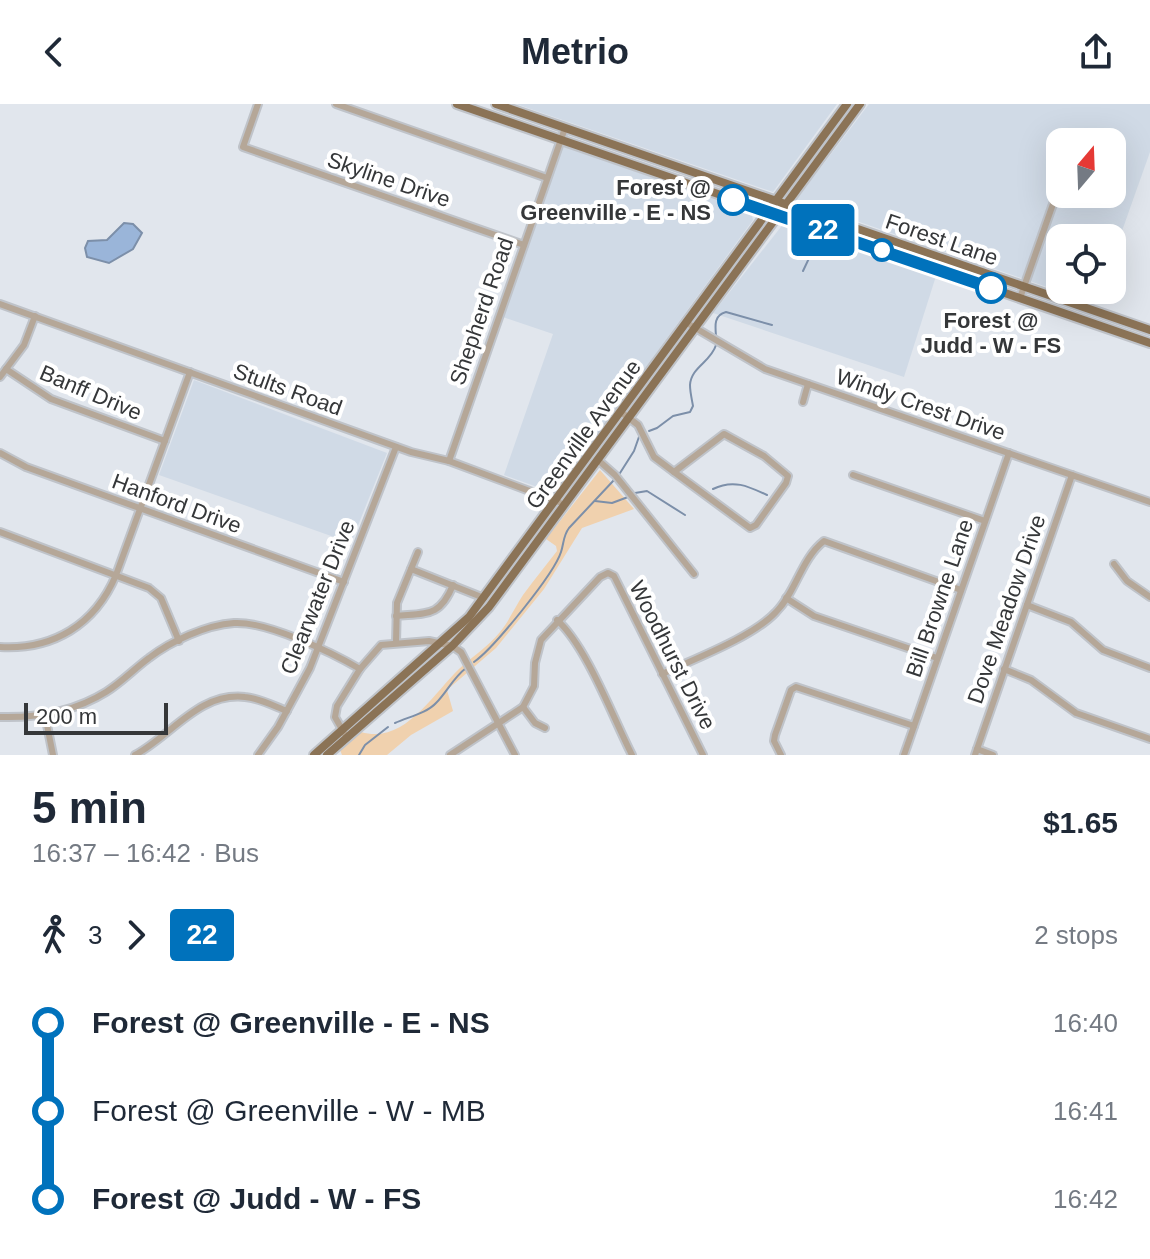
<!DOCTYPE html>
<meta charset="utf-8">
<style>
body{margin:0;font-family:Helvetica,sans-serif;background:#f2f2f3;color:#1f2937;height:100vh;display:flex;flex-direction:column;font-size:30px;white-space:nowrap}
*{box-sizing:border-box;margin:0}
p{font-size:26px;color:#747a83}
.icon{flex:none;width:44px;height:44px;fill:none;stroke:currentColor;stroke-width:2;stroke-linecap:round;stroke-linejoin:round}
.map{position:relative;height:651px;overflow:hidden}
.drawer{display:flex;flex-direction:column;background:#fff;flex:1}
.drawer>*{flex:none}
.badge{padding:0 16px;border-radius:6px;font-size:28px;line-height:52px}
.needle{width:52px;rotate:19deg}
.fabs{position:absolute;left:1046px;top:24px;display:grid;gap:16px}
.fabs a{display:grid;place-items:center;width:80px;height:80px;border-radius:16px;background:#fff;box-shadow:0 8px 32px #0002;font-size:40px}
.scale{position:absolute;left:24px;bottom:20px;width:144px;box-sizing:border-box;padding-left:8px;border:4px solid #353739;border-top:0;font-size:22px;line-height:28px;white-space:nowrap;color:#353739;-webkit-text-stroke:6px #fff;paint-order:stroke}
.map>.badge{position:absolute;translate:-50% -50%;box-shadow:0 0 0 4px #fff}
.legs{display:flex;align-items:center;gap:12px;height:88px;padding:0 32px;font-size:26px}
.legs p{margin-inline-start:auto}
.summary{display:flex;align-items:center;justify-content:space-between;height:136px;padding:0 32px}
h1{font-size:44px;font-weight:700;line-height:60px}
ul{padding:0 32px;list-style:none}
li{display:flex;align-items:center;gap:28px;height:88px;font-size:30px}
li i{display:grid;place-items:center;width:12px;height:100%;margin:0 10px;background:currentColor}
li i::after{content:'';width:20px;height:20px;margin:-10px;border:6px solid;border-radius:50%;background:#fff}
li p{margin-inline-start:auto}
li:first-child i{background:linear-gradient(#0000 50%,currentColor 0)}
li:last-child i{background:linear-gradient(currentColor 50%,#0000 0)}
header{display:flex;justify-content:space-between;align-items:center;height:104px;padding:0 32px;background:#fff;font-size:36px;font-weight:700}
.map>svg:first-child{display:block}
.built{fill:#d0dae6;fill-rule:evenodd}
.green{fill:#f0d1ae}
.water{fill:#9ab5d9;stroke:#7c8fa9;stroke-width:2}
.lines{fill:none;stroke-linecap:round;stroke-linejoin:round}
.stream{stroke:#7c8fa9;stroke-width:2}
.minor-casing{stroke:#bfc3c9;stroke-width:10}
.major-casing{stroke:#bfc3c9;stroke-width:12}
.minor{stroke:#b5a798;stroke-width:6}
.major{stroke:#8b7356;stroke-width:8}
.line-1-casing{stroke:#fff;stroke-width:18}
.line-1{stroke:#0072bc;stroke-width:12}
.stop-1-dot{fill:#fff;stroke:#0072bc;stroke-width:4}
.labels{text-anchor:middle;stroke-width:8;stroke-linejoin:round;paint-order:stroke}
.street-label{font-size:22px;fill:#353739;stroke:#fff}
.stop-label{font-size:22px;font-weight:bold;fill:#353739;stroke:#fff;text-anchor:end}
</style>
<header><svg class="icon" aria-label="back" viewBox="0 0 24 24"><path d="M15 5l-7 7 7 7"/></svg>Metrio<svg class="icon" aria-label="share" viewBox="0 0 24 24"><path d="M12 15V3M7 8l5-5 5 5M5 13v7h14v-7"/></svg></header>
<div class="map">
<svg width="1150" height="651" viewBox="0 0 1150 651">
<rect width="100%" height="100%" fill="#e1e6ed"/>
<g class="built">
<polygon points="516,0 837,0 773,88"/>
<path d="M869 0H1150V48L1112 155V134H1060V186H1101L1096 200 796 96ZM1060 38H1112V90H1060Z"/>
<polygon points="563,42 751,108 753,116 554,389 504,371 553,230 503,213"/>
<polygon points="784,119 936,172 904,273 713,209"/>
<polygon points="194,276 387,349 351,439 159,371"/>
</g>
<path class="green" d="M600 366 634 405 582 424 544 485 496 544 447 586 453 607 411 631 387 651H342L340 646 361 628C404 641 432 591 459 565 473 552 488 543 500 528 509 517 515 503 523 491 534 476 546 461 557 447L556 442 546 435Z"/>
<polygon class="water" points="124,119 133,120 142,129 133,145 109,159 87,153 85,144 88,137 107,136"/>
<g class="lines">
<g class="stream">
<polyline points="803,167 819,133"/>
<path d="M716 232C715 221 714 211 726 208L772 221"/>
<path d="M649 327 657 324 673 312 690 308 693 302C692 296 690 288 690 281 691 263 711 258 716 241"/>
<polyline points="620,369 634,347 640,330"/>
<path d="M713 385C733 375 748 382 767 391"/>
<polyline points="635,389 647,387 685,411"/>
<polyline points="595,397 612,399 628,393"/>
<path d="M474 558C494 544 554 470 561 448 564 439 563 432 569 424L614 376"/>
<path d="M395 619C408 613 427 609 436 599 447 588 453 574 466 564"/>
<polyline points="359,651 365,641 388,623"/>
</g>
<defs>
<g id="minor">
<polyline points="258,0 243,43 524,141"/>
<polyline points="336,0 547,74"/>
<polyline points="1020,194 1060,80"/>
<polyline points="0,200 411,348 449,357 559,398"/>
<polyline points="687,219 765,265 1150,398"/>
<polyline points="6,265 51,295 165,337"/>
<polyline points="0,273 24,241 35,212"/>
<polyline points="803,298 808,280"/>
<polyline points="621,308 638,321 654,353 674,368"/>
<polygon points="724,330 764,352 788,372 786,379 756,421 750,424 674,368"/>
<polyline points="0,349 26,363 344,478"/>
<polyline points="598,356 615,371 694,470"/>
<polyline points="449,357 565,24"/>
<polyline points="853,371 985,417"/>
<polyline points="0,428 149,484 161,494 179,537"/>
<polyline points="1114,460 1127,477 1150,493"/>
<polyline points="411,465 484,494"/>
<polyline points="786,494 814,512 937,554"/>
<polyline points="1027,501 1071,518 1103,546 1150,564"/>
<path d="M396 512C427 509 440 513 453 481"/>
<path d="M557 516C587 543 613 614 632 651"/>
<polyline points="396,538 397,499 418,448"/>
<path d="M0 543C53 546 95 521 116 471L190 268"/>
<polyline points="1004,565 1031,576 1076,609 1150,635"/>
<path d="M662 570C694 555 753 533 776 508 796 488 801 455 824 437L961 486"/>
<polyline points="523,603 535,619 545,624"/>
<polyline points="45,611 53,651"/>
<path d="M0 613C37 614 74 608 106 588 122 578 134 565 149 554 171 537 206 521 234 519 266 517 331 548 360 565"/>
<polyline points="344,629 335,613 337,602 360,565 381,541 429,537 452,542 461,548 515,651"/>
<polyline points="977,645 993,651"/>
<path d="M135 651C172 631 199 588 245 593 259 594 274 602 287 607"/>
<polyline points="258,651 278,623 310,564 396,343"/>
<polyline points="450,651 523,603 534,582 535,559 541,536 600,473 608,469 614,472 703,651"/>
<polyline points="781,651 774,637 775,631 791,586 796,583 914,622"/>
<polyline points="904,651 1009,349"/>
<polyline points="975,651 1072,371"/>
</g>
<g id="major">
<polyline points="457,0 1150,239"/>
<polyline points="496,0 1150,226"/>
<polyline points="314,651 469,513 847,0"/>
<polyline points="327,651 452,542 489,503 860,0"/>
</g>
</defs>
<use href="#minor" class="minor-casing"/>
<use href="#major" class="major-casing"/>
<use href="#minor" class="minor"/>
<use href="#major" class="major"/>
</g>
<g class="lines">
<defs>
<polyline id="line-1" points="733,96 991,184"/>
</defs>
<use href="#line-1" class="line-1-casing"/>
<use href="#line-1" class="line-1"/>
</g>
<g class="stop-1-dot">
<circle cx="733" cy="96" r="14"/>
<circle cx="882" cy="146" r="10"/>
<circle cx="991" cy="184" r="14"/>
</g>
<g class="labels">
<g class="street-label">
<text transform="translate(389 75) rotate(19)" y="8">Skyline Drive</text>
<text transform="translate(942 135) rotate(19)" y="8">Forest Lane</text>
<text transform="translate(481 207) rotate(-71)" y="8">Shepherd Road</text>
<text transform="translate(288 285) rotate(20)" y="8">Stults Road</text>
<text transform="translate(91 288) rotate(23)" y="8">Banff Drive</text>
<text transform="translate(921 300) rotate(19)" y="8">Windy Crest Drive</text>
<text transform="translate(583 330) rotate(-54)" y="8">Greenville Avenue</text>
<text transform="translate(177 399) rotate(20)" y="8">Hanford Drive</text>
<text transform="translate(317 493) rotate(-68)" y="8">Clearwater Drive</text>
<text transform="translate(939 494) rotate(-71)" y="8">Bill Browne Lane</text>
<text transform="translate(1006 505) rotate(-71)" y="8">Dove Meadow Drive</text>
<text transform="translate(673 551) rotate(63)" y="8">Woodhurst Drive</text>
</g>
<g class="stop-label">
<text x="711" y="91">Forest @<tspan x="711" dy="25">Greenville - E - NS</tspan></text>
<text x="991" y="224" text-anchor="middle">Forest @<tspan x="991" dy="25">Judd - W - FS</tspan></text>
</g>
</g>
</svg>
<div class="fabs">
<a><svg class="needle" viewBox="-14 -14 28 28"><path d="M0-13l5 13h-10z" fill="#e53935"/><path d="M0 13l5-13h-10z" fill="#747a83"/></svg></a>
<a><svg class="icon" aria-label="locate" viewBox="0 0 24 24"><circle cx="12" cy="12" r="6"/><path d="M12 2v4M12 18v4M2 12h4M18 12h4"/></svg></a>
</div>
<div class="scale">200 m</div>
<b class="badge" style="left:823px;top:126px;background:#0072bc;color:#fff">22</b>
</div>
<section class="drawer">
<div class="summary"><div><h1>5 min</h1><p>16:37 – 16:42 · Bus</p></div><b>$1.65</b></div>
<div class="legs"><svg class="icon" aria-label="walk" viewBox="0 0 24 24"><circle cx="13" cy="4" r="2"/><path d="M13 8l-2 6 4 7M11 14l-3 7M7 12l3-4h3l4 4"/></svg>3<svg class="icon" aria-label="forward" viewBox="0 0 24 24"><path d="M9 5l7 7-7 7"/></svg><b class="badge" style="background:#0072bc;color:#fff">22</b><p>2 stops</p></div>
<ul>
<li><i style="color:#0072bc"></i><b>Forest @ Greenville - E - NS</b><p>16:40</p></li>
<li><i style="color:#0072bc"></i><span>Forest @ Greenville - W - MB</span><p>16:41</p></li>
<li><i style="color:#0072bc"></i><b>Forest @ Judd - W - FS</b><p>16:42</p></li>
</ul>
</section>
